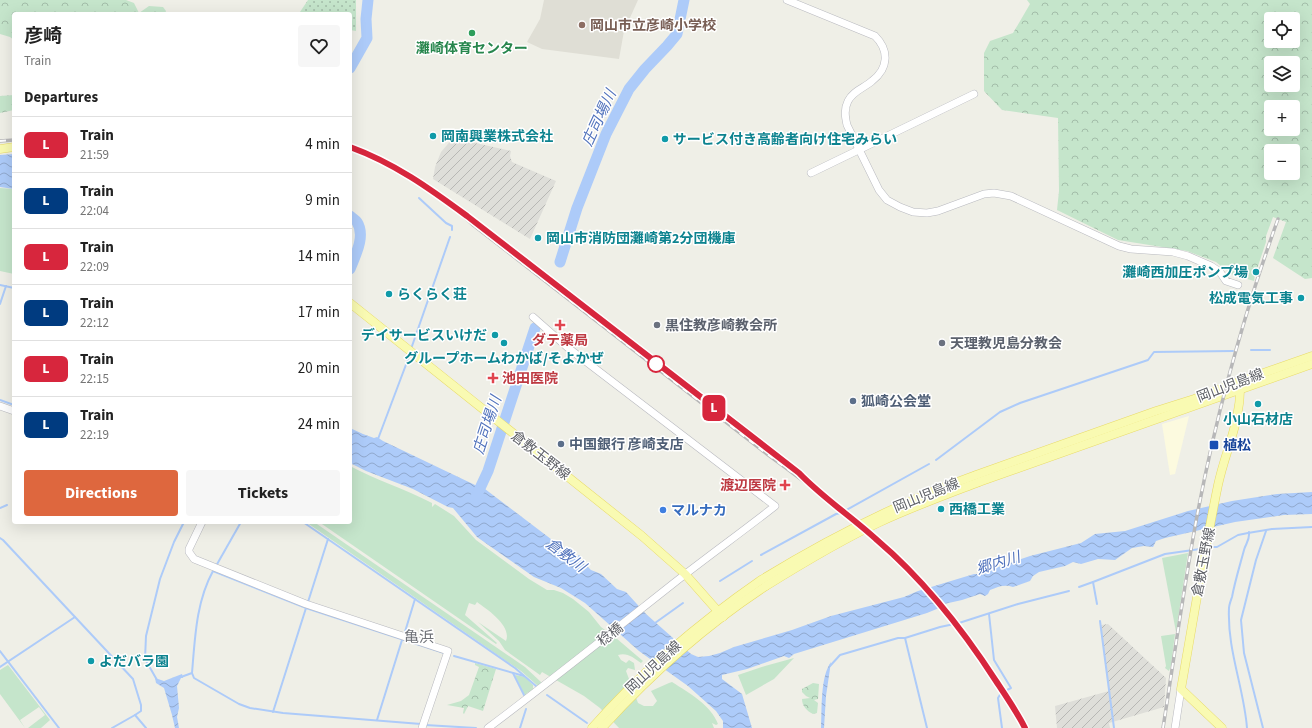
<!DOCTYPE html>
<meta charset="utf-8">
<style>
body{margin:0;font-family:"Source Sans 3","Noto Sans JP",sans-serif;background:#f6f6f6;color:#222;height:100vh;display:flex;flex-direction:column;font-size:15px;white-space:nowrap}
*{box-sizing:border-box;margin:0}
p{font-size:13px;color:#767676}
.icon{flex:none;width:22px;height:22px;fill:none;stroke:currentColor;stroke-width:2;stroke-linecap:round;stroke-linejoin:round}
.map{position:relative;flex:1;overflow:hidden}
.side{position:absolute;left:12px;top:12px;width:340px;height:512px;display:flex;flex-direction:column;background:#fff;border-radius:4px;box-shadow:0 4px 16px #0002}
.side>*{flex:none}
.badge{padding:0 8px;border-radius:6px;font-size:14px;line-height:26px}
.tools{position:absolute;left:1264px;top:12px;display:grid;gap:8px}
.tools a{display:grid;place-items:center;width:36px;height:36px;border-radius:4px;background:#fff;box-shadow:0 4px 16px #0002;font-size:20px}
.map>.badge{position:absolute;translate:-50% -50%;box-shadow:0 0 0 2px #fff}
h2{padding:0 12px;font-size:15px;line-height:36px}
.round{display:grid;place-items:center;flex:none;width:42px;height:42px;border-radius:4px;background:#f6f6f6}
.overview{display:flex;align-items:center;justify-content:space-between;height:68px;padding:0 12px}
h1{font-size:19px;font-weight:700;line-height:30px}
.primary-button{display:flex;gap:8px;margin-top:auto;padding:8px 12px}
.primary-button a{flex:1;height:46px;border-radius:4px;background:#de673e;color:#fff;font-size:16px;font-weight:700;line-height:46px;text-align:center}
.primary-button a+a{background:#f6f6f6;color:#222}
ul{padding:0;list-style:none}
li{display:flex;align-items:center;gap:12px;height:56px;padding:0 12px;border-top:1px solid #e0e0e0}
li div{flex:1}
li b{display:block;font-size:15px}
li em{font-style:normal}
li .badge{min-width:44px;font-weight:700;text-align:center}
.map>svg:first-child{display:block}
.commercial{fill:#fcfadf}
.industrial{fill:url(#industrial-furrows)}
.education{fill:#dfded5}
.green{fill:#c5e5cb}
.forest{fill:url(#forest-crowns);fill-rule:evenodd}
.park{fill:url(#park-dots)}
.water{fill:url(#water-waves)}
.lines{fill:none;stroke-linecap:round;stroke-linejoin:round}
.stream{stroke:#adcbf9;stroke-width:2}
.river{stroke:#adcbf9;stroke-width:11}
.secondary-casing{stroke:#b8b9bf;stroke-width:8}
.primary-casing{stroke:#e8da67;stroke-width:9}
.secondary{stroke:#fff;stroke-width:7}
.primary{stroke:#f9fab2;stroke-width:8}
.rail-casing{stroke:#b7b7b8;stroke-width:3.5}
.rail{stroke:#fff;stroke-width:2;stroke-dasharray:6;stroke-linecap:butt}
.primary-bridge-casing{stroke:#e8da67;stroke-width:9;stroke-linecap:butt}
.primary-bridge{stroke:#f9fab2;stroke-width:8}
.line-casing{stroke:#fff;stroke-width:9}
.line{stroke:#d7263d;stroke-width:6}
.education-dot{fill:#8d6e63;stroke:#fff;stroke-width:1.5}
.leisure-dot{fill:#2e9e5b;stroke:#fff;stroke-width:1.5}
.culture-dot{fill:#0f9aa8;stroke:#fff;stroke-width:1.5}
.health-dot{fill:#e0444e;stroke:#fff;stroke-width:1.5}
.worship-dot{fill:#6b7280;stroke:#fff;stroke-width:1.5}
.stop-dot{fill:#fff;stroke:#d7263d;stroke-width:2}
.service-dot{fill:#5c6f8a;stroke:#fff;stroke-width:1.5}
.transit-dot{fill:#1a4fb4;stroke:#fff;stroke-width:1.5}
.shop-dot{fill:#3f7fe0;stroke:#fff;stroke-width:1.5}
.labels{text-anchor:middle;stroke-width:3;stroke-linejoin:round;paint-order:stroke}
.education-label{font-size:14px;font-weight:bold;fill:#785e54;stroke:#fff;text-anchor:start}
.leisure-label{font-size:14px;font-weight:bold;fill:#27864d;stroke:#fff}
.culture-label{font-size:14px;font-weight:bold;fill:#0d838f;stroke:#fff;text-anchor:start}
.worship-label{font-size:14px;font-weight:bold;fill:#5b616d;stroke:#fff;text-anchor:start}
.health-label{font-size:14px;font-weight:bold;fill:#be3a42;stroke:#fff}
.street-label{font-size:14px;fill:#5e6066;stroke:#fff}
.service-label{font-size:14px;font-weight:bold;fill:#4e5e75;stroke:#fff;text-anchor:start}
.transit-label{font-size:14px;font-weight:bold;fill:#164399;stroke:#fff;text-anchor:start}
.shop-label{font-size:14px;font-weight:bold;fill:#366cbe;stroke:#fff;text-anchor:start}
.water-label{font-size:15px;font-style:italic;fill:#5072bc;stroke:#fff}
.neighbourhood-label{font-size:15px;fill:#6f7278;stroke:#fff}
</style>
<div class="map">
<svg width="1312" height="728" viewBox="0 0 1312 728">
<defs>
<pattern id="industrial-furrows" width="10" height="10" patternUnits="userSpaceOnUse"><rect width="10" height="10" fill="#deded9"/><path d="M-1 1l2-2M0 10L10 0M9 11l2-2" fill="none" stroke="#b7b7b4"/></pattern>
<pattern id="forest-crowns" width="20" height="18" patternUnits="userSpaceOnUse"><rect width="20" height="18" fill="#c5e5cb"/><path d="M2 6a3 3 0 1 1 6 0M12 15a3 3 0 1 1 6 0" fill="none" stroke="#a3bda9"/></pattern>
<pattern id="park-dots" width="8" height="8" patternUnits="userSpaceOnUse"><rect width="8" height="8" fill="#c5e5cb"/><path d="M2 2h.1M6 6h.1" fill="none" stroke="#a3bda9" stroke-width="1.8" stroke-linecap="round"/></pattern>
<pattern id="water-waves" width="16" height="10" patternUnits="userSpaceOnUse"><rect width="16" height="10" fill="#adcbf9"/><path d="M0 5q4-4 8 0t8 0" fill="none" stroke="#90a8cd"/></pattern>
</defs>
<rect width="100%" height="100%" fill="#efefe7"/>
<polygon class="commercial" points="1189,416 1175,474 1170,475 1162,424"/>
<g class="industrial">
<polygon points="453,138 511,151 510,156 512,162 556,181 530,239 433,179 435,167 441,152"/>
<polygon points="1108,624 1166,678 1164,707 1109,723 1110,728 1057,728 1055,706 1109,691 1101,625"/>
</g>
<polygon class="education" points="544,0 638,0 624,31 619,59 542,49 527,42 540,19"/>
<g class="green">
<polygon points="0,188 14,189 14,274 0,271"/>
<path d="M350 466C376 480 405 489 432 503V507L435 504 454 516 476 540 529 579 547 590H554L563 593 573 599 589 612 601 627 616 638 643 661 641 663C634 658 627 652 618 655L621 660 626 663 629 660 634 663 635 670 628 668 626 671 638 703 644 706H653L657 701 651 691 669 683 672 682C689 693 711 705 718 724L716 725 712 723 714 728H619L600 708 584 696 542 672 540 675 505 650 499 641 478 622 506 641C512 626 488 610 477 602L475 605 469 603 465 615 497 643 496 644 319 522H350Z"/>
<polygon points="306,522 314,522 525,667 542,683 539,686 537,685 521,671"/>
<polygon points="1188,553 1176,632 1162,558"/>
<polygon points="1175,634 1171,665 1169,671 1165,668 1166,666 1161,636"/>
<polygon points="794,658 774,679 746,695 738,675 765,666"/>
<polygon points="8,665 50,720 41,728 28,728 45,715 39,707 20,720 25,728 0,694 0,670"/>
<polygon points="515,675 525,677 533,685 533,688 534,689 527,693 525,696"/>
</g>
<g class="forest">
<polygon points="0,0 126,0 134,3 139,13 149,6 163,7 166,11 165,14 14,14 14,40 10,37 0,34"/>
<path d="M1027 0H1312V278L1305 279 1273 258 1286 222 1273 217 1266 236V242L1257 269H1255L1253 274 1255 275 1254 281 1231 274 1216 262 1187 251 1118 240 1057 210 1059 191 1058 118 1002 110 984 91V53L990 41 1013 33 1030 4ZM1271 19H1293V41H1271ZM1271 63H1293V85H1271ZM1271 107H1293V129H1271ZM1271 151H1293V173H1271Z"/>
<polygon points="14,95 14,110 0,113 0,96"/>
<polygon points="475,663 496,669 483,711 468,706 464,714 463,713 464,708 447,705 461,701 469,695 479,667 475,665"/>
<path d="M813 683 819 684 818 699 814 700 818 703 817 713 813 714C807 711 802 706 802 699L810 698 806 696 802 692V689Z"/>
</g>
<polygon class="park" points="308,0 356,0 356,31 350,30 350,14 303,14 300,12"/>
<g class="water">
<polygon points="14,154 14,189 0,187 0,155"/>
<path d="M350 428 363 434 374 438 377 437 383 441 475 485 483 487 485 489 572 555 576 557 579 555 582 557 581 560 591 570 601 574 617 589 626 592 646 614 691 654 698 657 709 656 720 653 734 647 792 630 831 616 904 597 918 591 974 574H978L1030 556 1081 543 1095 534 1125 531 1188 511 1232 501 1277 494 1312 492V514L1284 515 1235 522 1165 538 1156 541 1153 547 1144 546 1132 548 1115 560 1098 559 1081 564 1073 562 1065 566 1039 572 1033 576 1030 581 1013 587C1004 584 998 587 990 590L988 594 985 596 980 594 962 600 944 604V606L927 613 794 654 789 658 784 656 747 669 722 675V679L742 694 752 728H723V721L716 711 688 686 639 651 585 603 561 588 534 577 477 537 453 508 448 507 413 489 366 471 350 463Z"/>
<path d="M831 662 826 696 824 728H821C822 710 820 677 831 662Z"/>
<polygon points="182,674 183,678 181,678 177,686 179,708 177,717 179,728 175,728 172,715 164,688 156,683 155,678 164,681"/>
</g>
<g class="lines">
<g class="stream">
<polyline points="419,198 446,223 452,226 452,230"/>
<polyline points="0,285 14,288"/>
<polyline points="0,304 6,286"/>
<polyline points="411,349 450,237"/>
<polyline points="1251,350 1270,350"/>
<polyline points="0,400 14,405"/>
<polyline points="378,439 410,354"/>
<polyline points="936,460 1000,412 1020,403 1148,360 1154,352 1233,351"/>
<polyline points="13,497 14,495"/>
<polyline points="0,508 7,505"/>
<polyline points="303,522 515,668 536,686"/>
<polyline points="0,538 3,540 133,679 141,705 141,711 135,715 146,728"/>
<polyline points="1212,547 1217,547 1238,535 1248,533 1272,529 1312,527"/>
<polyline points="761,555 836,514 841,513 929,464"/>
<polyline points="216,566 241,522"/>
<polyline points="213,571 306,608 444,653"/>
<polyline points="720,581 752,561"/>
<polyline points="1079,587 1093,582"/>
<polyline points="308,602 328,539"/>
<polyline points="1097,604 1093,582 1165,554 1200,549"/>
<polyline points="989,614 994,660 1011,688 1001,693 998,698 1002,728"/>
<polyline points="1100,621 1114,728"/>
<polyline points="655,623 683,603"/>
<polyline points="404,635 415,599"/>
<polyline points="905,638 927,728"/>
<polyline points="0,651 59,728"/>
<polyline points="454,656 524,676"/>
<polyline points="830,666 840,655 898,638 905,638 940,627 959,623 1018,604 1069,591"/>
<polyline points="0,667 75,617"/>
<polyline points="192,673 194,678 239,704 250,708 283,713 421,724"/>
<polyline points="513,673 524,695"/>
<path d="M181 677 192 673C195 638 196 602 213 571"/>
<polyline points="157,680 145,659 146,636 160,579 174,542 184,522"/>
<polyline points="547,695 587,723"/>
<polyline points="273,712 306,608"/>
<polyline points="377,720 402,640"/>
<polyline points="425,725 476,728"/>
<polyline points="112,728 135,715"/>
<polyline points="520,728 526,709"/>
<path d="M1247 728C1244 688 1227 650 1229 608 1229 605 1231 600 1232 597 1235 581 1240 565 1244 550 1246 543 1250 540 1249 532"/>
<polyline points="1263,728 1244,653 1241,620 1256,560 1266,531"/>
</g>
<g class="river">
<polyline points="350,68 367,38 366,19 368,0"/>
<path d="M350 216C352 218 356 220 357 222 366 236 355 256 350 269"/>
<polyline points="560,262 577,208 606,134 629,89 645,69 667,46 677,34 684,0"/>
<polyline points="475,499 488,471 535,328"/>
</g>
<defs>
<g id="secondary">
<path d="M787 0 875 36C889 50 889 68 872 81 864 88 853 91 848 101 844 109 845 116 847 125L879 190 887 200 900 207 913 212 927 213 938 211 984 194 994 193 1011 196 1119 246 1131 249 1173 252 1188 256 1211 266 1220 272 1226 281 1238 285"/>
<polyline points="811,173 974,94"/>
<polyline points="0,406 14,411"/>
<polyline points="202,522 189,549 189,552 194,559 306,604 448,651 422,728"/>
<path d="M488 728C551 681 612 632 674 583 707 557 742 532 775 506L567 347 533 317"/>
<polyline points="1175,728 1181,689"/>
</g>
<g id="primary">
<polyline points="0,149 14,147"/>
<polyline points="350,303 642,536 685,574 723,617"/>
<polyline points="976,475 1156,411 1194,399 1255,376 1312,356"/>
<polyline points="979,482 1312,364"/>
<path d="M592 728C642 671 699 623 761 580"/>
<path d="M602 728C651 674 705 626 766 586"/>
<path d="M1222 728 1181 689C1193 621 1204 553 1218 485 1226 448 1242 420 1240 381"/>
</g>
</defs>
<use href="#secondary" class="secondary-casing"/>
<use href="#primary" class="primary-casing"/>
<use href="#secondary" class="secondary"/>
<use href="#primary" class="primary"/>
<defs>
<g id="rail">
<polyline points="0,141 14,140"/>
<path d="M350 147C387 161 419 181 451 204"/>
<path d="M448 202 472 224 767 454C804 481 842 509 877 540 922 579 961 626 993 676 1004 693 1016 710 1025 728"/>
<path d="M1163 728C1174 658 1184 586 1197 516 1216 416 1243 316 1278 219"/>
</g>
</defs>
<use href="#rail" class="rail-casing"/>
<use href="#rail" class="rail"/>
<defs>
<g id="primary-bridge">
<path d="M761 580C831 537 898 503 976 475"/>
<path d="M766 586C803 563 841 540 880 522 912 507 945 495 979 482"/>
</g>
</defs>
<use href="#primary-bridge" class="primary-bridge-casing"/>
<use href="#primary-bridge" class="primary-bridge"/>
</g>
<g class="lines">
<defs>
<path id="line" d="M350 147C394 163 429 188 467 216L799 473C823 498 852 517 877 540 924 580 963 630 996 681 1006 696 1017 712 1025 728"/>
</defs>
<use href="#line" class="line-casing"/>
<use href="#line" class="line"/>
</g>
<circle class="education-dot" cx="582" cy="25" r="4"/>
<circle class="leisure-dot" cx="472" cy="33" r="4"/>
<g class="culture-dot">
<circle cx="433" cy="136" r="4"/>
<circle cx="665" cy="139" r="4"/>
<circle cx="538" cy="238" r="4"/>
<circle cx="1256" cy="272" r="4"/>
<circle cx="389" cy="294" r="4"/>
<circle cx="1301" cy="298" r="4"/>
<circle cx="495" cy="335" r="4"/>
<circle cx="504" cy="343" r="4"/>
<circle cx="1258" cy="404" r="4"/>
<circle cx="941" cy="509" r="4"/>
<circle cx="91" cy="661" r="4"/>
</g>
<g class="health-dot">
<path d="M558 319h4v4h4v4h-4v4h-4v-4h-4v-4h4z"/>
<path d="M491 372h4v4h4v4h-4v4h-4v-4h-4v-4h4z"/>
<path d="M783 479h4v4h4v4h-4v4h-4v-4h-4v-4h4z"/>
</g>
<g class="worship-dot">
<circle cx="657" cy="325" r="4"/>
<circle cx="942" cy="343" r="4"/>
</g>
<circle class="stop-dot" cx="656" cy="364" r="8"/>
<g class="service-dot">
<circle cx="853" cy="401" r="4"/>
<circle cx="561" cy="444" r="4"/>
</g>
<rect class="transit-dot" x="1209" y="440" width="10" height="10" rx="2"/>
<circle class="shop-dot" cx="663" cy="510" r="4"/>
<g class="labels">
<g class="education-label">
<text x="590" y="30">岡山市立彦崎小学校</text>
</g>
<g class="leisure-label">
<text x="472" y="53">灘崎体育センター</text>
</g>
<g class="culture-label">
<text x="441" y="141">岡南興業株式会社</text>
<text x="673" y="144">サービス付き高齢者向け住宅みらい</text>
<text x="546" y="243">岡山市消防団灘崎第2分団機庫</text>
<text x="1248" y="277" text-anchor="end">灘崎西加圧ポンプ場</text>
<text x="397" y="299">らくらく荘</text>
<text x="1293" y="303" text-anchor="end">松成電気工事</text>
<text x="487" y="340" text-anchor="end">デイサービスいけだ</text>
<text x="504" y="363" text-anchor="middle">グループホームわかば/そよかぜ</text>
<text x="1258" y="424" text-anchor="middle">小山石材店</text>
<text x="949" y="514">西橋工業</text>
<text x="99" y="666">よだバラ園</text>
</g>
<g class="worship-label">
<text x="665" y="330">黒住教彦崎教会所</text>
<text x="950" y="348">天理教児島分教会</text>
</g>
<g class="health-label">
<text x="560" y="345">ダテ薬局</text>
<text x="502" y="383" text-anchor="start">池田医院</text>
<text x="776" y="490" text-anchor="end">渡辺医院</text>
</g>
<g class="street-label">
<text transform="translate(1230 385) rotate(-21)" y="5">岡山児島線</text>
<text transform="translate(541 455) rotate(38)" y="5">倉敷玉野線</text>
<text transform="translate(926 495) rotate(-22)" y="5">岡山児島線</text>
<text transform="translate(1203 562) rotate(-79)" y="5">倉敷玉野線</text>
<text transform="translate(610 634) rotate(-38)" y="5">稔橋</text>
<text transform="translate(653 667) rotate(-43)" y="5">岡山児島線</text>
</g>
<g class="service-label">
<text x="861" y="406">狐崎公会堂</text>
<text x="569" y="449">中国銀行 彦崎支店</text>
</g>
<g class="transit-label">
<text x="1223" y="450">植松</text>
</g>
<g class="shop-label">
<text x="671" y="515">マルナカ</text>
</g>
<g class="water-label">
<text transform="translate(599 118) rotate(-65)" y="5">庄司場川</text>
<text transform="translate(487 425) rotate(-72)" y="5">庄司場川</text>
<text transform="translate(566 555) rotate(37)" y="5">倉敷川</text>
<text transform="translate(998 563) rotate(-17)" y="5">郷内川</text>
</g>
<g class="neighbourhood-label">
<text x="419" y="642">亀浜</text>
</g>
</g>
</svg>
<div class="tools">
<a><svg class="icon" aria-label="locate" viewBox="0 0 24 24"><circle cx="12" cy="12" r="6"/><path d="M12 2v4M12 18v4M2 12h4M18 12h4"/></svg></a>
<a><svg class="icon" aria-label="layers" viewBox="0 0 24 24"><path d="M12 4l9 5-9 5-9-5zM3 14l9 5 9-5"/></svg></a>
<a>+</a>
<a>−</a>
</div>
<b class="badge" style="left:714px;top:408px;background:#d7263d;color:#fff">L</b>
<section class="side">
<div class="overview"><div><h1>彦崎</h1><p>Train</p></div><a class="round"><svg class="icon" aria-label="heart" viewBox="0 0 24 24"><path d="M12 20l-8-8c-3-5 5-10 8-4 3-6 11-1 8 4z"/></svg></a></div>
<h2>Departures</h2>
<ul>
<li><span class="badge" style="background:#d7263d;color:#fff">L</span><div><b>Train</b><p>21:59</p></div><em>4 min</em></li>
<li><span class="badge" style="background:#003b80;color:#fff">L</span><div><b>Train</b><p>22:04</p></div><em>9 min</em></li>
<li><span class="badge" style="background:#d7263d;color:#fff">L</span><div><b>Train</b><p>22:09</p></div><em>14 min</em></li>
<li><span class="badge" style="background:#003b80;color:#fff">L</span><div><b>Train</b><p>22:12</p></div><em>17 min</em></li>
<li><span class="badge" style="background:#d7263d;color:#fff">L</span><div><b>Train</b><p>22:15</p></div><em>20 min</em></li>
<li><span class="badge" style="background:#003b80;color:#fff">L</span><div><b>Train</b><p>22:19</p></div><em>24 min</em></li>
</ul>
<div class="primary-button"><a>Directions</a><a>Tickets</a></div>
</section>
</div>
